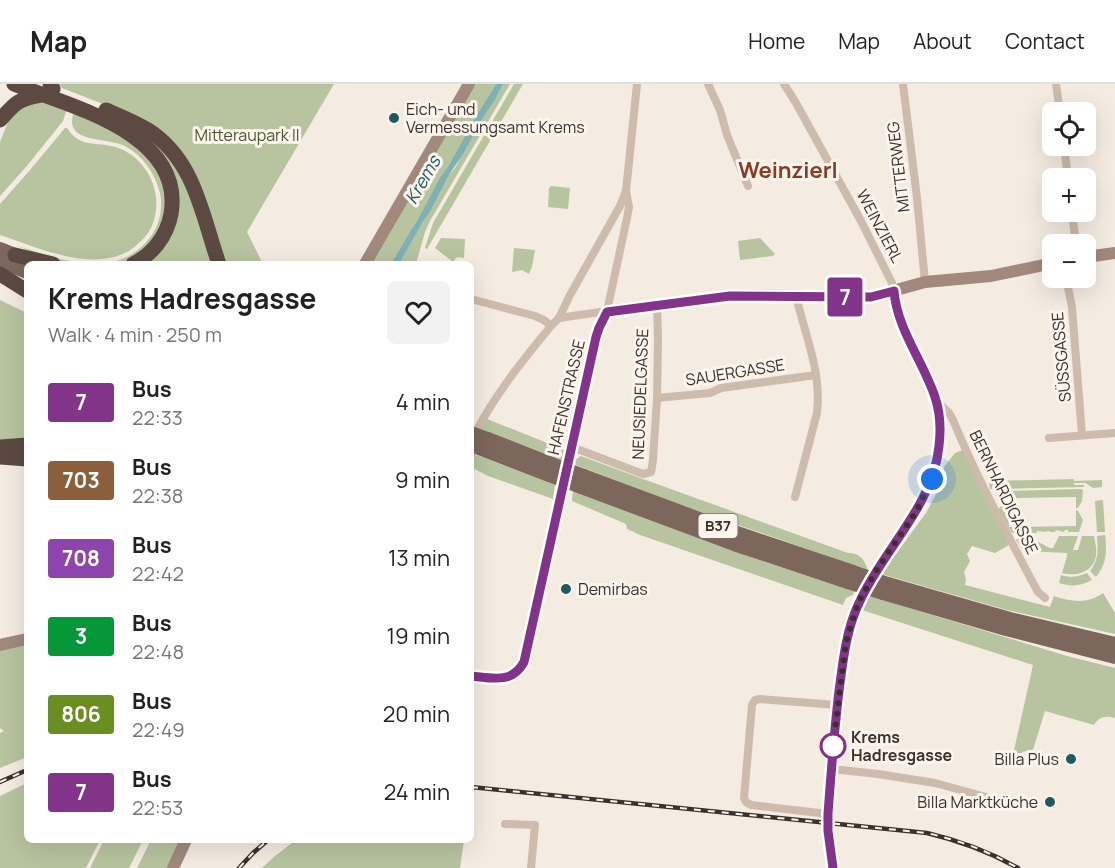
<!DOCTYPE html>
<meta charset="utf-8">
<style>
body{margin:0;font-family:Manrope,sans-serif;background:#f2f2f2;color:#222;height:100vh;display:flex;flex-direction:column;font-size:22px;white-space:nowrap}
*{box-sizing:border-box;margin:0}
p{font-size:20px;color:#767676}
.icon{flex:none;width:33px;height:33px;fill:none;stroke:currentColor;stroke-width:2;stroke-linecap:round;stroke-linejoin:round}
.map{position:relative;flex:1;overflow:hidden}
.sheet{position:absolute;left:24px;top:177px;width:450px;height:582px;display:flex;flex-direction:column;background:#fff;border-radius:9px;box-shadow:0 6px 24px #0002}
.sheet>*{flex:none}
.badge{padding:0 12px;border-radius:4px;font-size:21px;line-height:39px}
.buttons{position:absolute;left:1042px;top:18px;display:grid;gap:12px}
.buttons a{display:grid;place-items:center;width:54px;height:54px;border-radius:9px;background:#fff;box-shadow:0 6px 24px #0002;font-size:30px}
.you{position:absolute;width:30px;height:30px;margin:-15px;border:4px solid #fff;border-radius:50%;background:#1a73e8;box-shadow:0 0 0 9px #1a73e833}
.map>.badge{position:absolute;translate:-50% -50%;box-shadow:0 0 0 3px #fff}
.round{display:grid;place-items:center;flex:none;width:63px;height:63px;border-radius:9px;background:#f2f2f2}
.summary{display:flex;align-items:center;justify-content:space-between;height:102px;padding:0 24px}
h1{font-size:28px;font-weight:700;line-height:45px}
ul{padding:0;list-style:none}
li{display:flex;align-items:center;gap:18px;height:78px;padding:0 24px}
li div{flex:1}
li b{display:block;font-size:22px}
li em{font-style:normal}
li .badge{min-width:66px;font-weight:700;text-align:center}
header{display:flex;align-items:center;gap:36px;box-sizing:border-box;height:84px;padding:0 30px;background:#fff;border-bottom:2px solid #e0e0e0}
header strong{font-size:28px}
nav{display:flex;gap:33px;margin-inline-start:auto;font-size:21px}
.map>svg:first-child{display:block}
.green{fill:#b8c4a0}
.water{fill:#7fb0b2}
.lines{fill:none;stroke-linecap:round;stroke-linejoin:round}
.street{stroke:#cdbbac;stroke-width:8}
.secondary{stroke:#a18a7d;stroke-width:12}
.primary{stroke:#7d675c;stroke-width:14}
.highway{stroke:#5c4a42;stroke-width:15}
.rail-casing{stroke:#3b302b;stroke-width:4.5}
.rail{stroke:#fbf5ee;stroke-width:2;stroke-dasharray:7;stroke-linecap:butt}
.primary-bridge{stroke:#7d675c;stroke-width:14}
.line-casing{stroke:#fff;stroke-width:14}
.line{stroke:#82348b;stroke-width:9}
.walk{stroke:#3b302b;stroke-width:6;stroke-dasharray:0 10.8}
.poi-dot{fill:#1f5a5e;stroke:#fbf5ee;stroke-width:2}
.stop-dot{fill:#fff;stroke:#82348b;stroke-width:3}
.labels{text-anchor:middle;stroke-width:6;stroke-linejoin:round;paint-order:stroke}
.shield{fill:#fbf5ee;stroke:#756b66;stroke-width:1.5}
.shield-label{font-size:15px;font-weight:bold;fill:#3b302b}
.poi-label{font-size:16px;fill:#3b302b;stroke:#fbf5ee;text-anchor:start}
.park-label{font-size:16px;fill:#4a5a2e;stroke:#fbf5ee}
.street-label{font-size:16px;fill:#3b302b;stroke:#fbf5ee}
.stop-label{font-size:16px;font-weight:bold;fill:#3b302b;stroke:#fbf5ee;text-anchor:start}
.water-label{font-size:18px;font-style:italic;fill:#1f5a5e;stroke:#fbf5ee}
.district-label{font-size:22px;font-weight:bold;fill:#8c3b22;stroke:#fbf5ee}
</style>
<header>
<strong>Map</strong>
<nav><a>Home</a><a>Map</a><a>About</a><a>Contact</a></nav>
</header>
<div class="map">
<svg width="1115" height="784" viewBox="0 0 1115 784">
<rect width="100%" height="100%" fill="#f4ebe1"/>
<g class="green">
<polygon points="30,0 148,50 181,85 215,180 142,180 171,146 159,71"/>
<polygon points="57,0 334,0 247,148 263,180 222,180 196,98 126,29 62,4"/>
<polygon points="474,0 496,0 473,37 449,81 439,95 417,137 409,149 391,180 370,180"/>
<polygon points="503,0 510,0 430,137 425,148 416,180 399,180 424,136 429,130 450,89 455,84 483,34 495,16"/>
<polygon points="514,0 523,0 427,165 425,164 433,139"/>
<polygon points="38,17 67,25 63,37 26,83 0,112 0,58 10,33 13,28"/>
<path d="M74 28 125 50 159 84 168 119 158 153 132 176 123 180H70L40 171 15 161C59 175 117 199 151 152 160 140 163 123 160 109 155 89 143 72 125 62 108 53 62 60 74 28Z"/>
<path d="M65 44H67C79 63 93 58 111 62 123 64 135 72 142 81 154 95 159 114 155 132 153 143 147 152 139 159 103 194 39 164 0 151V120L30 86Z"/>
<polygon points="551,102 570,104 568,125 548,123 549,104"/>
<polygon points="441,154 465,155 464,174 457,173 453,178 435,164"/>
<polygon points="760,154 775,170 773,172 740,176 738,157"/>
<polygon points="514,164 535,166 532,183 529,190 522,186 512,188"/>
<polygon points="0,216 27,229 27,355 0,356"/>
<polygon points="487,335 565,366 562,376 481,345"/>
<path d="M963 366 1009 461 995 469 972 462 967 470 970 477 964 488 966 496 965 501 1050 523 1054 512C1071 518 1088 520 1103 509L1115 529V550L1007 526 881 490 926 429 944 395V383L955 369Z"/>
<polygon points="471,369 555,400 553,415 488,392 471,383"/>
<path d="M581 372 643 395 848 469C860 469 864 475 868 486L675 419 576 381 575 376Z"/>
<polygon points="1074,395 1074,397 1102,396 1102,403 1093,404 1087,400 1086,399 1074,399 1074,401 1085,401 1083,403 990,405 989,398 992,397"/>
<polygon points="1081,405 1083,406 1082,417 1078,424 1076,424 1076,413 1015,414 1010,408 1011,407"/>
<polygon points="573,407 756,475 854,507 853,511 846,514 843,521 640,451 627,445 626,440 572,417"/>
<polygon points="1103,416 1105,448 1097,448 1095,417"/>
<polygon points="1008,420 1009,443 1076,442 1076,426 1078,427 1083,436 1079,448 1068,448 1068,446 1065,446 1064,448 1056,446 1055,448 1050,448 1049,447 1047,447 1046,448 1037,447 1037,449 1031,449 1031,447 1028,447 1027,449 1022,449 1021,447 1018,448 1018,449 1012,449 998,425 1003,421"/>
<path d="M1105 451C1107 467 1107 480 1096 493L1090 487C1099 475 1098 466 1097 452Z"/>
<path d="M1059 452H1078L1073 466H1078L1082 452H1094C1095 458 1097 465 1096 471 1094 488 1076 493 1062 489L1067 472V469L1023 467 1016 456C1028 450 1039 459 1050 464H1053Z"/>
<path d="M1087 489 1092 496C1081 502 1071 503 1059 499L1061 491C1071 494 1078 493 1087 489Z"/>
<path d="M870 512 1067 572 1115 584V634C1106 631 1098 633 1094 641L1045 627 1032 669 1027 667 1022 668 1020 673 1013 671 1033 581 862 526Z"/>
<polygon points="27,560 27,673 0,684 0,649 4,647 0,644 0,566"/>
<polygon points="27,699 27,756 100,756 86,784 0,784 0,712"/>
<polygon points="104,756 143,756 129,784 90,784"/>
<polygon points="151,756 181,756 168,784 137,784"/>
<polygon points="296,756 464,756 460,784 262,784 275,772"/>
</g>
<polygon class="water" points="496,0 503,0 495,16 483,34 462,72 450,89 429,130 424,136 399,180 391,180 409,149 417,137 439,95 449,81 473,37"/>
<g class="lines">
<g class="street">
<polyline points="708,0 720,26 727,51 748,102"/>
<polyline points="784,0 796,19 861,137 892,199 894,215 903,241 935,312 940,346 939,363 936,381 924,413 916,428 876,487 858,519 852,537 846,558 843,578 833,663 828,730 828,747 833,784"/>
<polyline points="903,0 917,114 925,198"/>
<polyline points="1056,0 1060,28"/>
<polyline points="1064,62 1068,94"/>
<polyline points="1072,128 1076,160"/>
<polyline points="1066,194 1072,223 1082,351"/>
<polyline points="471,215 535,232 544,236 551,242"/>
<polyline points="559,234 607,227 627,134 629,123 626,107 637,0"/>
<polyline points="657,314 710,309 721,304 816,291"/>
<path d="M936 317 949 329 953 336C976 392 1004 444 1032 497L1038 508 1045 514"/>
<path d="M473 353C494 312 522 277 551 242L559 234 570 211 620 122 626 107"/>
<polyline points="1049,354 1115,349"/>
<polyline points="572,363 643,390 651,388 653,376 657,314 658,253 657,221"/>
<path d="M795 413 817 329C822 289 805 251 796 212"/>
<polyline points="832,685 878,690 935,699 1001,717"/>
<polyline points="828,730 751,721 746,718 744,714 752,621 755,616 760,615 837,621"/>
<polyline points="505,740 535,741 531,784"/>
</g>
<g class="secondary">
<polyline points="1086,173 1115,169"/>
<polyline points="365,180 469,0"/>
<polyline points="0,561 27,555"/>
<path d="M471 592C493 594 512 600 524 578L596 253 599 244 607 227 743 211 871 213 925 198 991 192 1053 179"/>
<polyline points="173,784 186,756"/>
</g>
<g class="primary">
<polyline points="0,165 25,175"/>
<polyline points="0,177 27,188"/>
<polyline points="488,355 552,380"/>
<polyline points="471,361 549,391"/>
<polyline points="584,392 737,449 853,488"/>
<polyline points="581,403 734,460 848,498"/>
<polyline points="888,500 1010,535 1115,560"/>
<polyline points="883,509 1006,545 1115,573"/>
</g>
<g class="highway">
<path d="M14 0C69 22 185 49 171 130 167 152 152 171 133 180"/>
<polyline points="50,0 53,5"/>
<path d="M106 26C120 32 135 38 148 46 195 76 202 131 219 180"/>
<path d="M0 36C15 19 18 15 41 11"/>
<polyline points="15,171 53,180"/>
<polyline points="0,190 27,207"/>
<polyline points="0,363 27,361"/>
<polyline points="0,373 27,375"/>
</g>
<defs>
<g id="rail">
<polyline points="0,698 27,686"/>
<path d="M471 703 927 749C961 757 988 767 1018 784"/>
<polyline points="239,784 253,769 268,756"/>
</g>
</defs>
<use href="#rail" class="rail-casing"/>
<use href="#rail" class="rail"/>
<g class="primary-bridge">
<polyline points="471,349 488,355"/>
<polyline points="552,380 584,392"/>
<polyline points="549,391 581,403"/>
<polyline points="853,488 888,500"/>
<polyline points="848,498 883,509"/>
</g>
</g>
<g class="lines">
<defs>
<path id="line" d="M471 592C493 594 512 600 524 578L596 253 599 244 607 228 730 212 871 213 894 207C897 245 923 277 935 313 940 328 941 346 939 362 933 423 883 465 859 519 846 546 843 577 839 607 834 648 831 689 828 730V747L833 784"/>
</defs>
<use href="#line" class="line-casing"/>
<use href="#line" class="line"/>
<polyline class="walk" points="833,662 846,558 858,519 876,487 916,428 932,395"/>
</g>
<g class="poi-dot">
<circle cx="394" cy="34" r="6"/>
<circle cx="566" cy="505" r="6"/>
<circle cx="1071" cy="675" r="6"/>
<circle cx="1050" cy="718" r="6"/>
</g>
<circle class="stop-dot" cx="833" cy="662" r="12"/>
<g class="labels">
<rect class="shield" x="698.5" y="430" width="39" height="24" rx="4.5"/>
<g class="shield-label">
<text x="718" y="447">B37</text>
</g>
<g class="poi-label">
<text x="406" y="31">Eich- und<tspan x="406" dy="18">Vermessungsamt Krems</tspan></text>
<text x="578" y="511">Demirbas</text>
<text x="1059" y="681" text-anchor="end">Billa Plus</text>
<text x="1038" y="724" text-anchor="end">Billa Marktküche</text>
</g>
<g class="park-label">
<text x="247" y="57">Mitteraupark II</text>
</g>
<g class="street-label">
<text transform="translate(898 83) rotate(-97)" y="6">MITTERWEG</text>
<text transform="translate(880 142) rotate(62)" y="6">WEINZIERL</text>
<text transform="translate(1061 273) rotate(-95)" y="6">SÜSSGASSE</text>
<text transform="translate(735 288) rotate(-9)" y="6">SAUERGASSE</text>
<text transform="translate(640 310) rotate(-88)" y="6">NEUSIEDELGASSE</text>
<text transform="translate(566 313) rotate(-77)" y="6">HAFENSTRASSE</text>
<text transform="translate(1004 408) rotate(64)" y="6">BERNHARDIGASSE</text>
</g>
<g class="stop-label">
<text x="851" y="659">Krems<tspan x="851" dy="18">Hadresgasse</tspan></text>
</g>
<g class="water-label">
<text transform="translate(423 96) rotate(-60)" y="6">Krems</text>
</g>
<g class="district-label">
<text x="788" y="94">Weinzierl</text>
</g>
</g>
</svg>
<div class="buttons">
<a><svg class="icon" aria-label="locate" viewBox="0 0 24 24"><circle cx="12" cy="12" r="6"/><path d="M12 2v4M12 18v4M2 12h4M18 12h4"/></svg></a>
<a>+</a>
<a>−</a>
</div>
<div class="you" style="left:932px;top:395px"></div>
<b class="badge" style="left:845px;top:213px;background:#82348b;color:#fff">7</b>
<section class="sheet">
<div class="summary"><div><h1>Krems Hadresgasse</h1><p>Walk · 4 min · 250 m</p></div><a class="round"><svg class="icon" aria-label="heart" viewBox="0 0 24 24"><path d="M12 20l-8-8c-3-5 5-10 8-4 3-6 11-1 8 4z"/></svg></a></div>
<ul>
<li><span class="badge" style="background:#82348b;color:#fff">7</span><div><b>Bus</b><p>22:33</p></div><em>4 min</em></li>
<li><span class="badge" style="background:#8b5e3c;color:#fff">703</span><div><b>Bus</b><p>22:38</p></div><em>9 min</em></li>
<li><span class="badge" style="background:#8e44ad;color:#fff">708</span><div><b>Bus</b><p>22:42</p></div><em>13 min</em></li>
<li><span class="badge" style="background:#059738;color:#fff">3</span><div><b>Bus</b><p>22:48</p></div><em>19 min</em></li>
<li><span class="badge" style="background:#6b8e23;color:#fff">806</span><div><b>Bus</b><p>22:49</p></div><em>20 min</em></li>
<li><span class="badge" style="background:#82348b;color:#fff">7</span><div><b>Bus</b><p>22:53</p></div><em>24 min</em></li>
</ul>
</section>
</div>
